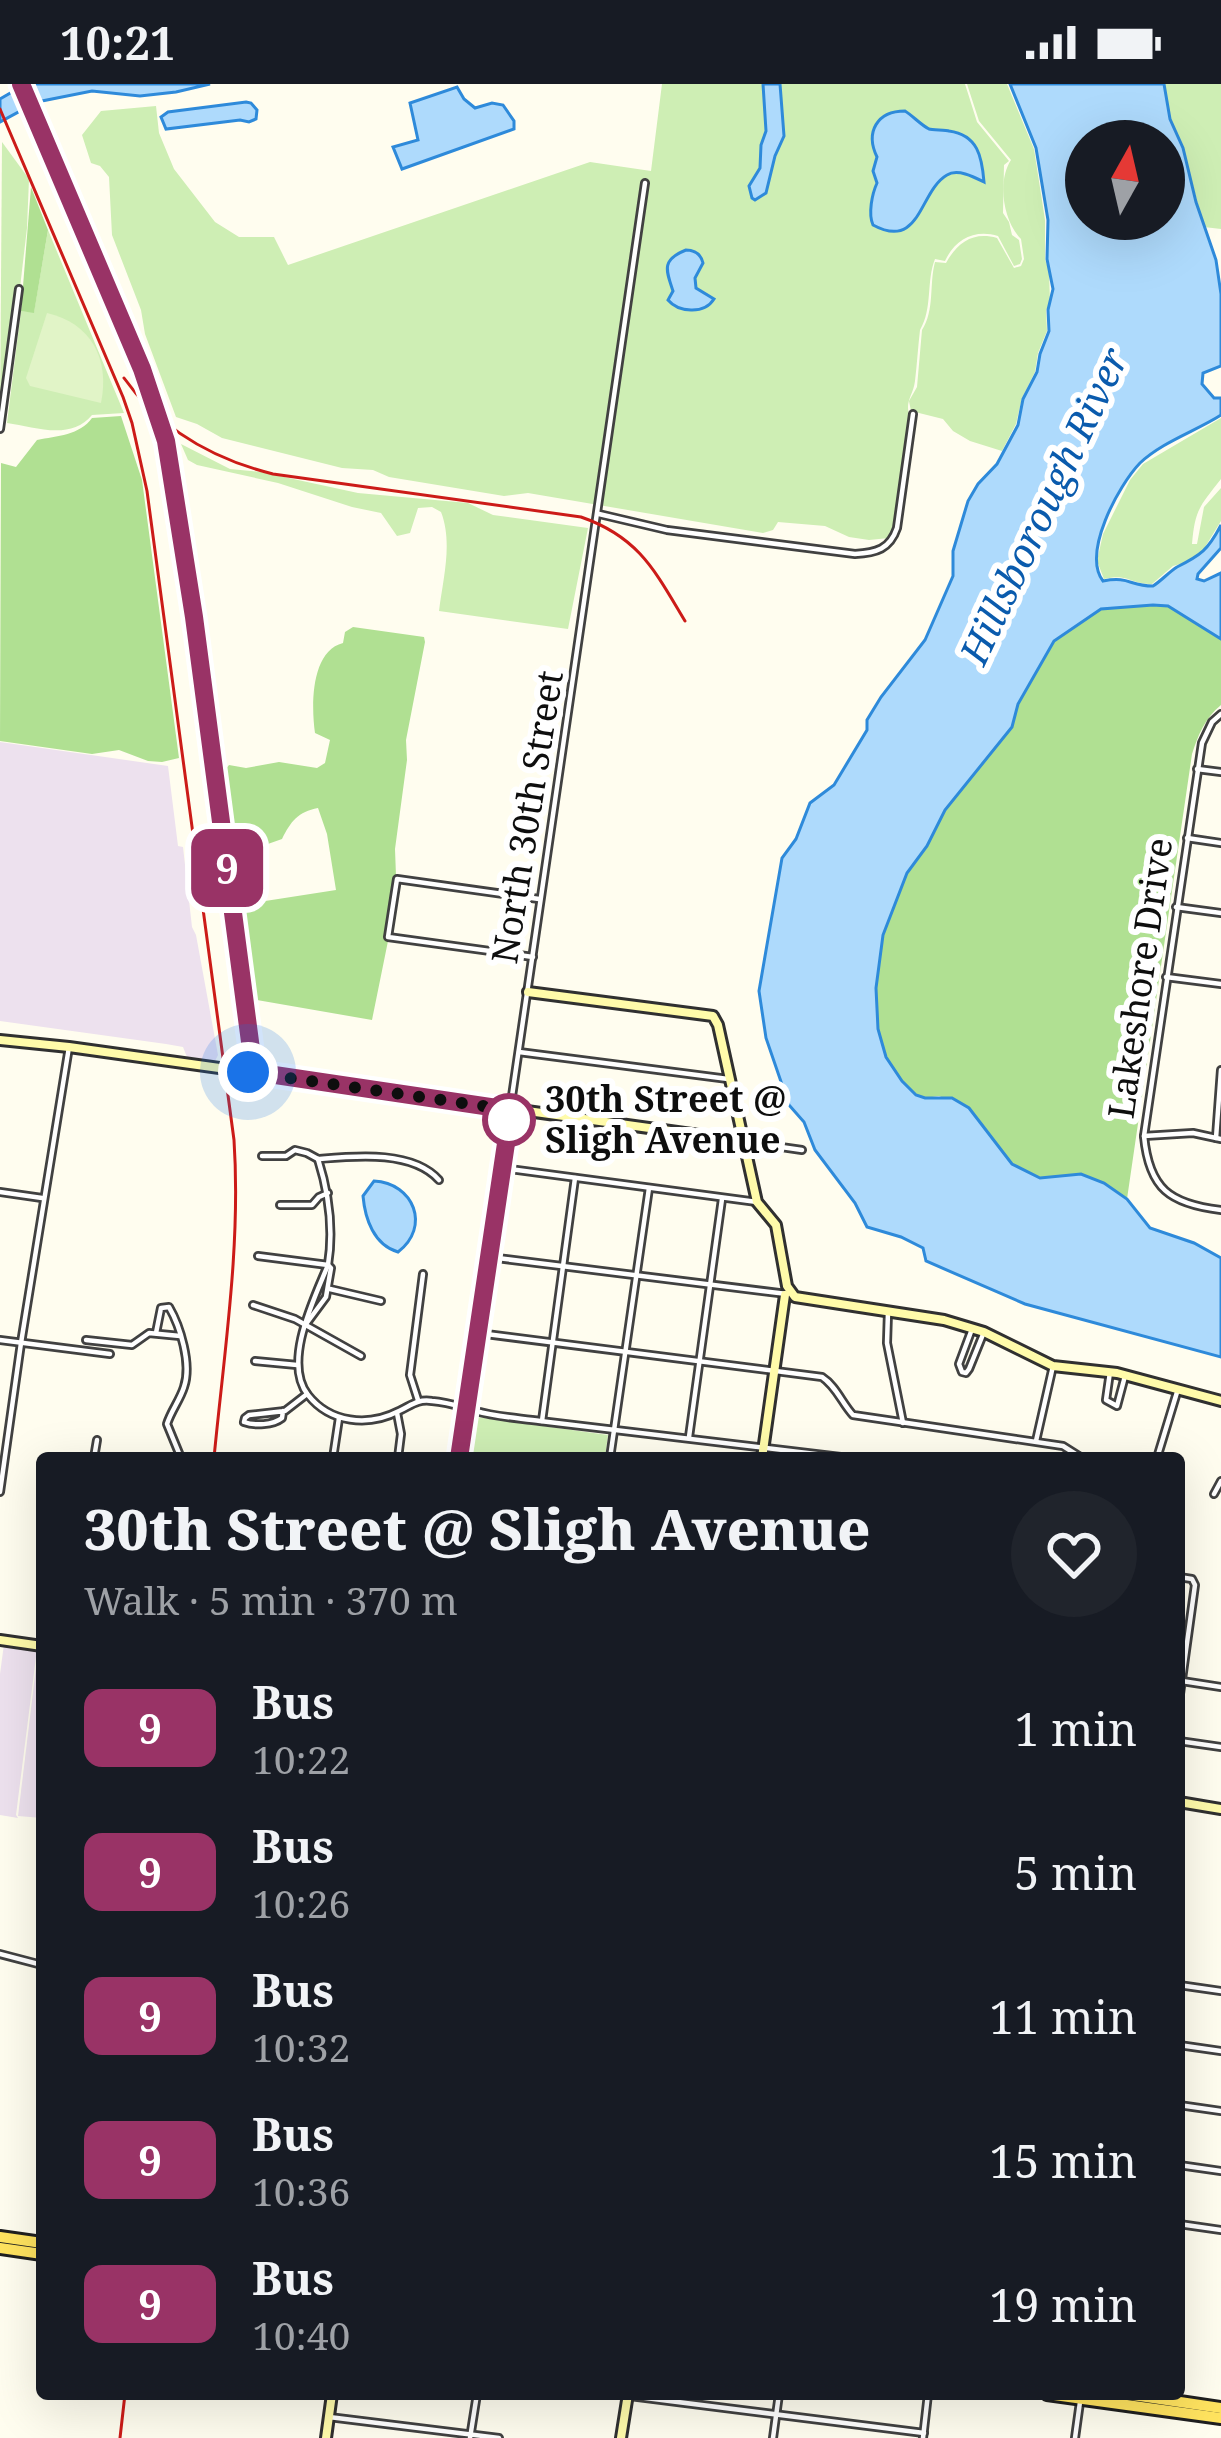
<!DOCTYPE html>
<meta charset="utf-8">
<style>
body{margin:0;font-family:"Noto Serif",serif;background:#20242c;color:#f1f3f6;height:100vh;display:flex;flex-direction:column;font-size:45px;white-space:nowrap}
*{box-sizing:border-box;margin:0}
p{font-size:39px;color:#9ea1a6}
.icon{flex:none;width:66px;height:66px;fill:none;stroke:currentColor;stroke-width:2;stroke-linecap:round;stroke-linejoin:round}
.map{position:relative;flex:1;overflow:hidden}
.side{position:absolute;left:36px;top:1368px;width:1149px;height:948px;display:flex;flex-direction:column;background:#171b24;border-radius:12px;box-shadow:0 12px 48px #0002}
.side>*{flex:none}
.badge{padding:0 24px;border-radius:18px;font-size:42px;line-height:78px}
.needle{width:78px;rotate:8deg}
.fabs{position:absolute;left:1065px;top:36px;display:grid;gap:24px}
.fabs a{display:grid;place-items:center;width:120px;height:120px;border-radius:50%;background:#171b24;box-shadow:0 12px 48px #0002;font-size:60px}
.you{position:absolute;width:60px;height:60px;margin:-30px;border:9px solid #fff;border-radius:50%;background:#1a73e8;box-shadow:0 0 0 18px #1a73e833}
.map>.badge{position:absolute;translate:-50% -50%;box-shadow:0 0 0 6px #fff}
.round{display:grid;place-items:center;flex:none;width:126px;height:126px;border-radius:63px;background:#20242c}
.summary{display:flex;align-items:center;justify-content:space-between;height:204px;padding:0 48px}
h1{font-size:57px;font-weight:800;line-height:90px}
ul{padding:0;list-style:none}
li{display:flex;align-items:center;gap:36px;height:144px;padding:0 48px}
li div{flex:1}
li b{display:block;font-size:45px}
li em{font-style:normal}
li .badge{min-width:132px;font-weight:700;text-align:center}
.status{display:flex;justify-content:space-between;align-items:center;height:84px;padding:0 60px;background:#171b24;direction:ltr}
.status svg{height:33px;fill:currentColor}
.map>svg:first-child{display:block}
.industrial{fill:#ede1ee}
.green{fill:#ceeeb4}
.forest{fill:#b0e092}
.pitch{fill:#e1f4c7}
.water{fill:#aedafc;stroke:#2e8ada;stroke-width:3;fill-rule:evenodd}
.lines{fill:none;stroke-linecap:round;stroke-linejoin:round}
.street-casing{stroke:#414141;stroke-width:10}
.secondary-casing{stroke:#303030;stroke-width:14}
.primary-casing{stroke:#1f1f1f;stroke-width:16}
.street{stroke:#fff;stroke-width:4.5}
.secondary{stroke:#fffbaa;stroke-width:8}
.primary{stroke:#ffe35f;stroke-width:10}
.rail{stroke:#cc1b18;stroke-width:3}
.line-casing{stroke:#fff;stroke-width:27}
.line{stroke:#936;stroke-width:18}
.walk{stroke:#0e0e0e;stroke-width:12;stroke-dasharray:0 21.6}
.stop-dot{fill:#fff;stroke:#936;stroke-width:6}
.labels{text-anchor:middle;stroke-width:12;stroke-linejoin:round;paint-order:stroke}
.street-label{font-size:36px;fill:#0e0e0e;stroke:#fff}
.stop-label{font-size:36px;font-weight:bold;fill:#0e0e0e;stroke:#fff;text-anchor:start}
.water-label{font-size:39px;font-style:italic;fill:#0a5bad;stroke:#fff}
</style>
<div class="status"><b>10:21</b><svg viewBox="0 0 49 12"><path d="M0 12V9h3v3zM5 12V6h3v6zM10 12V3h3v9zM15 12V0h3v12zM26 1h20v11H26zM47 4h2v5h-2z"/></svg></div>
<div class="map">
<svg width="1221" height="2354" viewBox="0 0 1221 2354">
<rect width="100%" height="100%" fill="#fffdef"/>
<g class="industrial">
<polygon points="0,658 168,682 178,762 183,763 192,843 196,851 218,971 215,977 187,973 183,963 166,960 0,937"/>
<polygon points="4,1560 37,1565 16,1731 18,1734 42,1738 0,1731 0,1590"/>
<polygon points="38,1567 42,1568 42,1734 18,1732"/>
</g>
<g class="green">
<path d="M662 0H965L977 38 1009 77 1004 81 1003 129 1009 138 1012 151 1019 156 1022 175 1020 180 1014 182 998 152C975 145 955 155 945 177L935 175C926 197 933 224 920 246 918 263 917 280 915 297 913 313 903 318 911 335L894 442 889 454 869 456 849 453 825 442 778 438 773 446 763 449 528 409 504 412 389 393 373 386 342 384 222 354 197 340 176 333 145 250 141 226 112 151 109 93 100 82 91 79 82 51 101 27 156 22 159 49 174 85 215 138 239 153H274L288 181 590 78 651 87Z"/>
<path d="M967 0H1007L1034 65 1045 136V175L1049 187 1050 219 1046 226 1047 247 1038 269 1035 288 1022 314 1016 340 1002 367 970 357 953 347 943 335 911 327 909 317 917 303 922 246C935 226 929 200 935 178L946 179C957 159 973 147 997 154L1014 184 1021 182 1024 175 1021 155C1003 137 997 97 1011 76L979 37Z"/>
<polygon points="1164,0 1221,0 1221,145 1204,143 1183,64 1170,35"/>
<polygon points="2,58 29,95 27,144 4,340 0,339"/>
<path d="M48 146 124 329 92 331C71 357 35 343 7 339L21 227 34 228Z"/>
<path d="M1221 334V395C1200 422 1195 425 1192 460H1197L1204 423 1221 404V437L1202 468 1184 479 1173 482 1152 500C1130 500 1128 489 1104 495L1097 477 1103 450 1130 396 1143 380Z"/>
<path d="M181 360 230 385 261 388 358 409 468 419 493 431 588 444 568 545 439 527C443 495 453 459 441 428L432 423 418 424 410 449 397 452 381 429 352 423 278 399 197 381 188 376Z"/>
<polygon points="470,1332 608,1351 605,1374 464,1374"/>
</g>
<g class="forest">
<polygon points="31,103 48,146 34,229 21,227"/>
<path d="M121 332 142 396 179 674 162 678 148 677 119 666 92 670 0 657 1 379 16 383 37 356C57 352 80 351 92 334Z"/>
<path d="M1122 521 1168 522 1221 555V621C1205 634 1198 651 1192 670L1127 1115 1104 1099 1081 1090 1039 1094 1012 1080 969 1024 939 1012 925 1014 916 1012 902 997 886 973 878 945 876 903 883 851 907 789 927 762 945 726 1011 643 1018 620 1054 557 1101 525Z"/>
<path d="M353 543 424 553 425 558 406 656 407 676 395 765 396 792 385 854 388 857 372 936 251 915 239 821 336 806 327 750 318 724C298 728 291 737 282 755L265 761H250L246 795 236 797 221 691 229 681 246 684 279 678 317 684 325 679 330 656 315 649C311 621 311 567 343 559L345 548Z"/>
</g>
<path class="pitch" d="M47 229C91 239 110 275 101 319L30 302 26 294Z"/>
<g class="water">
<polygon points="26,0 210,0 176,8 140,12 92,7 37,18 0,38 0,15"/>
<polygon points="763,0 780,0 784,52 775,72 766,109 755,116 752,114 749,102 760,84 761,61 766,47"/>
<path d="M1010 0H1164L1170 35 1183 64 1196 118 1216 176 1221 210V282L1203 289 1202 300 1214 314H1221V331C1196 347 1162 358 1140 379 1118 402 1082 469 1103 497 1130 492 1129 502 1153 502 1161 497 1169 488 1177 483 1201 471 1208 466 1221 441V464L1198 490 1197 495 1204 497 1221 489V555L1168 522 1153 521 1101 525 1054 557 1018 620 1012 643 945 726 927 762 907 789 883 851 876 904 878 945 886 973 902 997 916 1011 925 1014H952L969 1024 1012 1080 1040 1094 1081 1090 1104 1099 1127 1115 1150 1144 1194 1159 1221 1174V1273L1025 1220 926 1177 923 1164 901 1153 867 1143 855 1119 815 1066 804 1038 789 1021 766 954 759 907 782 774 796 755 810 719 834 701 867 646V636L881 613 925 556 953 492V467L968 417 978 400 997 380 1018 341 1023 315 1037 288 1040 270 1049 247 1048 226 1053 205 1047 175 1048 136 1036 64ZM1086 57H1164V135H1086Z"/>
<polygon points="457,3 464,15 475,24 492,19 503,21 514,37 514,45 402,85 393,63 418,56 410,19"/>
<polygon points="246,18 251,19 257,26 256,35 249,38 240,36 166,45 161,33 168,28"/>
<path d="M905 27C913 32 921 41 929 45 932 46 946 46 949 47 978 51 982 73 984 98 976 94 958 84 947 91 919 107 921 167 873 141 868 130 872 110 877 99L873 87 877 73C865 48 877 27 905 27Z"/>
<path d="M686 166C695 166 701 171 703 179L695 194 696 204 714 215C704 231 678 228 668 216L673 207C666 186 661 176 686 166Z"/>
<path d="M374 1097C414 1099 431 1143 398 1168 374 1161 365 1135 363 1112Z"/>
</g>
<g class="lines">
<defs>
<g id="street">
<polyline points="0,345 19,205"/>
<path d="M599 430 667 446 855 470C876 469 890 465 897 444L913 330"/>
<path d="M1221 630 1212 638 1202 659 1144 1052C1149 1105 1170 1120 1221 1126"/>
<polyline points="1197,685 1221,688"/>
<polyline points="1187,754 1221,759"/>
<polyline points="1176,823 1221,829"/>
<polyline points="533,873 388,853 397,795 539,815"/>
<polyline points="1166,893 1221,900"/>
<polyline points="519,968 728,995"/>
<polyline points="510,1026 645,99"/>
<polyline points="1144,1052 1193,1049 1221,1055"/>
<polyline points="1216,1054 1221,986"/>
<polyline points="747,1058 802,1066"/>
<polyline points="262,1072 286,1072 295,1066 307,1069 318,1075"/>
<path d="M318 1075C355 1072 412 1066 439 1096"/>
<polyline points="502,1084 757,1118"/>
<polyline points="0,1108 42,1114"/>
<polyline points="280,1121 312,1121 319,1113 328,1109"/>
<polyline points="258,1172 328,1181"/>
<polyline points="489,1173 787,1210"/>
<path d="M328 1181C315 1213 282 1278 308 1311 330 1339 368 1343 399 1327 412 1321 417 1315 432 1317 448 1318 461 1323 476 1327 496 1333 519 1334 540 1337 643 1349 746 1361 849 1374"/>
<polyline points="330,1205 381,1217"/>
<polyline points="253,1221 295,1235 361,1272"/>
<polyline points="888,1228 887,1259 903,1339"/>
<path d="M306 1240 326 1213 331 1184 328 1181C334 1144 329 1110 318 1075"/>
<polyline points="972,1245 959,1280 962,1288 966,1289 969,1285 984,1248"/>
<path d="M156 1249 161 1224 169 1223C180 1242 192 1280 184 1303 180 1316 171 1327 167 1340L181 1374"/>
<path d="M478 1249 822 1293C836 1302 842 1319 853 1331L1063 1362 1082 1374"/>
<polyline points="0,1256 110,1270"/>
<polyline points="86,1256 132,1261 149,1249 180,1252"/>
<polyline points="255,1277 297,1281"/>
<polyline points="1110,1288 1106,1316 1117,1322 1125,1292"/>
<polyline points="418,1316 410,1291 423,1190"/>
<path d="M283 1327 282 1334C273 1341 255 1342 244 1338L245 1334 249 1331 285 1327 307 1310"/>
<polyline points="397,1329 401,1350 398,1374"/>
<polyline points="542,1337 575,1094"/>
<polyline points="689,1353 722,1115"/>
<polyline points="1036,1357 1053,1282"/>
<polyline points="94,1374 97,1356"/>
<polyline points="333,1374 339,1334"/>
<polyline points="610,1374 649,1104"/>
<polyline points="1157,1374 1178,1305"/>
<polyline points="0,1408 21,1259 69,963"/>
<polyline points="1214,1410 1221,1397"/>
<polyline points="1179,1493 1192,1495 1195,1501 1179,1617"/>
<polyline points="1182,1597 1221,1603"/>
<polyline points="1179,1657 1221,1663"/>
<polyline points="0,1870 42,1881"/>
<polyline points="1179,1901 1221,1907"/>
<polyline points="1179,1961 1221,1967"/>
<polyline points="1179,2021 1221,2027"/>
<polyline points="1179,2081 1221,2087"/>
<polyline points="1179,2140 1221,2146"/>
<polyline points="614,2310 924,2349"/>
<polyline points="329,2333 499,2354"/>
<polyline points="470,2354 477,2310"/>
<polyline points="773,2354 779,2310"/>
<polyline points="923,2354 928,2310"/>
<polyline points="1075,2354 1080,2318"/>
</g>
<g id="secondary">
<polyline points="21,0 142,285 166,357 193,533 254,989"/>
<polyline points="528,908 713,932 718,941 757,1118 776,1141 787,1202 795,1213 944,1236 984,1248 1053,1282 1117,1289 1221,1317"/>
<polyline points="0,956 69,963 742,1057"/>
<polyline points="459,1374 510,1026"/>
<polyline points="762,1374 785,1211"/>
<polyline points="0,1556 42,1562"/>
<polyline points="1179,1718 1221,1725"/>
<polyline points="326,2354 332,2310"/>
<polyline points="621,2354 628,2310"/>
</g>
<g id="primary">
<polyline points="0,2153 42,2159"/>
<polyline points="0,2164 42,2170"/>
<polyline points="1047,2310 1221,2334"/>
<polyline points="1126,2310 1221,2324"/>
</g>
</defs>
<use href="#street" class="street-casing"/>
<use href="#secondary" class="secondary-casing"/>
<use href="#primary" class="primary-casing"/>
<use href="#street" class="street"/>
<use href="#secondary" class="secondary"/>
<use href="#primary" class="primary"/>
<g class="rail">
<path d="M0 25 123 313 132 339 147 407 234 1056C241 1162 224 1269 214 1374"/>
<path d="M124 294C160 345 213 375 273 390L581 433C639 453 655 487 685 537"/>
<polyline points="120,2354 125,2310"/>
</g>
</g>
<g class="lines">
<defs>
<polyline id="line" points="21,0 142,285 166,357 194,533 254,988 511,1026 459,1374"/>
</defs>
<use href="#line" class="line-casing"/>
<use href="#line" class="line"/>
<polyline class="walk" points="248,988 511,1026 509,1036"/>
</g>
<circle class="stop-dot" cx="509" cy="1036" r="24"/>
<g class="labels">
<g class="street-label">
<text transform="translate(527 733) rotate(-81)" y="13">North 30th Street</text>
<text transform="translate(1140 894) rotate(-82)" y="13">Lakeshore Drive</text>
</g>
<g class="stop-label">
<text x="545" y="1028">30th Street @<tspan x="545" dy="41">Sligh Avenue</tspan></text>
</g>
<g class="water-label">
<text transform="translate(1044 422) rotate(-65)" y="14">Hillsborough River</text>
</g>
</g>
</svg>
<div class="fabs">
<a><svg class="needle" viewBox="-14 -14 28 28"><path d="M0-13l5 13h-10z" fill="#e53935"/><path d="M0 13l5-13h-10z" fill="#9ea1a6"/></svg></a>
</div>
<div class="you" style="left:248px;top:988px"></div>
<b class="badge" style="left:227px;top:784px;background:#936;color:#fff">9</b>
<section class="side">
<div class="summary"><div><h1>30th Street @ Sligh Avenue</h1><p>Walk · 5 min · 370 m</p></div><a class="round"><svg class="icon" aria-label="heart" viewBox="0 0 24 24"><path d="M12 20l-8-8c-3-5 5-10 8-4 3-6 11-1 8 4z"/></svg></a></div>
<ul>
<li><span class="badge" style="background:#936;color:#fff">9</span><div><b>Bus</b><p>10:22</p></div><em>1 min</em></li>
<li><span class="badge" style="background:#936;color:#fff">9</span><div><b>Bus</b><p>10:26</p></div><em>5 min</em></li>
<li><span class="badge" style="background:#936;color:#fff">9</span><div><b>Bus</b><p>10:32</p></div><em>11 min</em></li>
<li><span class="badge" style="background:#936;color:#fff">9</span><div><b>Bus</b><p>10:36</p></div><em>15 min</em></li>
<li><span class="badge" style="background:#936;color:#fff">9</span><div><b>Bus</b><p>10:40</p></div><em>19 min</em></li>
</ul>
</section>
</div>
